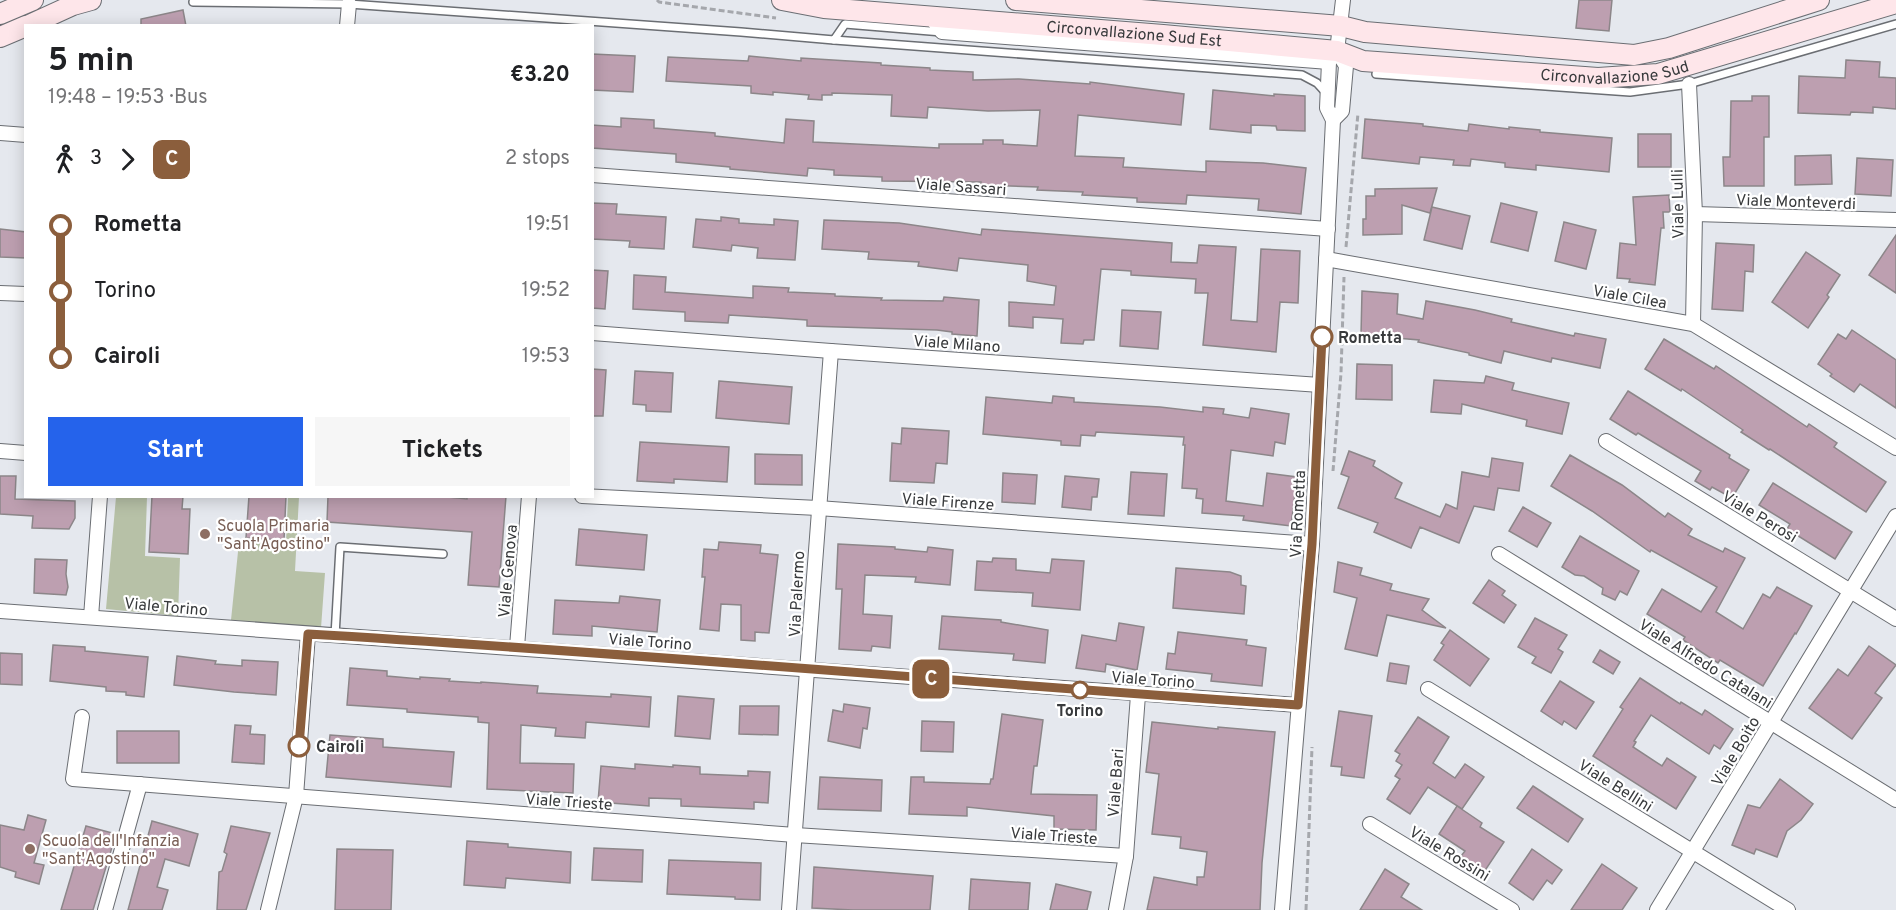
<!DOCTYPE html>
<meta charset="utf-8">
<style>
body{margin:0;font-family:Overpass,sans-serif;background:#f6f6f6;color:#202124;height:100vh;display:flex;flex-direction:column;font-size:22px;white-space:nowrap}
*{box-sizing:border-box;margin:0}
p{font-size:20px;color:#757577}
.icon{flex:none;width:33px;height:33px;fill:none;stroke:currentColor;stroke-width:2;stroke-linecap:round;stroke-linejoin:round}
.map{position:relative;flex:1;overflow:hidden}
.side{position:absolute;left:24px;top:24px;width:570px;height:474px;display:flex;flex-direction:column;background:#fff;border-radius:0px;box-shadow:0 3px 15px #0003}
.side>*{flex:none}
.badge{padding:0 12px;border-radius:9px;font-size:21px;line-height:39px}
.map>.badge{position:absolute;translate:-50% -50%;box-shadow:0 0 0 3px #fff}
.legs{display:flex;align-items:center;gap:9px;height:66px;padding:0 24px;font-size:20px}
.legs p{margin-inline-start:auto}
.head{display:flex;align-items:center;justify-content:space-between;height:102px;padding:0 24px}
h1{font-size:33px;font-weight:700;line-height:45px}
.action{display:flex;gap:12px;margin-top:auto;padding:12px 24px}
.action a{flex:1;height:69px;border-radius:0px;background:#2563eb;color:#fff;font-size:24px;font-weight:700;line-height:69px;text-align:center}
.action a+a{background:#f6f6f6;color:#202124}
ul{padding:0 24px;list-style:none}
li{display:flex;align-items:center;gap:21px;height:66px;font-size:22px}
li i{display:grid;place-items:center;width:9px;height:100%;margin:0 8px;background:currentColor}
li i::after{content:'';width:15px;height:15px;margin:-8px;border:4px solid;border-radius:50%;background:#fff}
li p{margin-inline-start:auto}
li:first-child i{background:linear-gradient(#0000 50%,currentColor 0)}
li:last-child i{background:linear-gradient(currentColor 50%,#0000 0)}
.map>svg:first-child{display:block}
.green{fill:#b7c1a7}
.building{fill:#bd9fb0;stroke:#8c8689;stroke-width:1.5}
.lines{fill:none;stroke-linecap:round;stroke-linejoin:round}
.service-casing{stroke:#6b6e73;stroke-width:10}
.minor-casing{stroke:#6b6e73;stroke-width:16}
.secondary-casing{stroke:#6b6e73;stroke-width:22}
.path{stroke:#a5a7ac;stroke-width:3;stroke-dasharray:6 3;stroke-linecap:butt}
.service{stroke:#fff;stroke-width:7}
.minor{stroke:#fff;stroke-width:14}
.secondary{stroke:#fee6ea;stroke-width:20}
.line-1-casing{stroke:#fff;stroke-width:14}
.line-1{stroke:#8b5e3c;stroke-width:9}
.stop-1-dot{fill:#fff;stroke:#8b5e3c;stroke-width:3}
.education-dot{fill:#8d6e63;stroke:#fff;stroke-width:2}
.labels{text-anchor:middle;stroke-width:4.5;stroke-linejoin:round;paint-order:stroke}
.street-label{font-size:16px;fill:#383a3c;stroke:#fff}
.stop-label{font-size:16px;font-weight:bold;fill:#383a3c;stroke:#fff;text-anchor:start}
.education-label{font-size:16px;fill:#785e54;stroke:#fff;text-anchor:start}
</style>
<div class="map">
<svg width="1896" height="910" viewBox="0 0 1896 910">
<rect width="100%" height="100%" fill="#e5e8ee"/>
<g class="green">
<polygon points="116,497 147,497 145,556 180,558 178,616 106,609"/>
<polygon points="288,497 299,497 295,571 325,573 321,628 231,620 239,542 286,543"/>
</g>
<g class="building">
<polygon points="1579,0 1612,0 1609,31 1576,28"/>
<polygon points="183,10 186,26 141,26 141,19"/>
<polygon points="592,54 635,56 633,92 592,90"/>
<polygon points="749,56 801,61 801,58 881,63 881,65 930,68 930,70 973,72 973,80 1019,79 1090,84 1090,82 1184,94 1181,125 1078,115 1075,156 1124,158 1123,167 1206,172 1206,161 1263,163 1306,168 1301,214 1258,210 1259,199 1187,195 1186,204 1137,202 1137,198 1082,195 1083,192 1037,190 1038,187 981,185 981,182 882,181 882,177 834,175 834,170 808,168 807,176 730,169 730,167 676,162 676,154 592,148 592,125 621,127 621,118 654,120 654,128 715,133 715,136 784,143 786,119 814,121 813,142 939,148 939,144 983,144 983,140 1003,140 1003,144 1037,146 1040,110 988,111 928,107 927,118 891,116 892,95 832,93 832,95 822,95 822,100 808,99 809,95 773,92 773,95 751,93 751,86 666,81 668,57 748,61"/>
<polygon points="1846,60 1880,62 1879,77 1896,78 1896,109 1873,107 1873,113 1851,112 1850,115 1798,113 1799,76 1845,78"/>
<polygon points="1213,90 1274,96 1274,94 1305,96 1305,131 1277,130 1276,126 1251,125 1251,133 1210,129"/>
<polygon points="1752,96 1769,96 1769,137 1764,137 1764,186 1724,186 1723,157 1730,157 1731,101 1752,101"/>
<polygon points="1365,119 1423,124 1423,126 1468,131 1469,124 1509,129 1509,127 1540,130 1540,132 1612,138 1609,172 1536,165 1536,170 1505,167 1505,163 1471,159 1470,166 1453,165 1454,160 1420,157 1419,164 1362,158"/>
<rect x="1638" y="134" width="33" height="33"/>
<polygon points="1831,155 1832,184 1795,185 1795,156"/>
<polygon points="1857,158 1893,160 1891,196 1855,194"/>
<polygon points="1437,188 1430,213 1402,205 1402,234 1363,235 1363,219 1366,219 1366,196 1375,196 1375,189"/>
<polygon points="1669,195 1670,212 1663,212 1664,228 1661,228 1655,285 1629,282 1630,279 1617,278 1620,243 1636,245 1633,197"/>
<polygon points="592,203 617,204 616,214 666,217 664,249 629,247 630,241 592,239"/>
<polygon points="1501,203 1537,212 1528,251 1491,242"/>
<polygon points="1432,207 1470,216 1462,249 1424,240"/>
<polygon points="721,217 739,219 739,223 774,225 774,219 798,221 795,260 757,258 758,248 732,245 731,251 693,247 696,219 721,221"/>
<polygon points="824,220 899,223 981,235 982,229 1172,243 1171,262 1197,263 1199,245 1236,247 1231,320 1257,322 1261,249 1300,251 1298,303 1280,302 1276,352 1203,345 1208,293 1195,293 1196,279 1131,275 1131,271 1101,269 1094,340 1084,340 1083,344 1061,343 1063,319 1033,317 1033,328 1009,326 1009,302 1054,305 1056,286 1027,281 1028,265 959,258 957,271 918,266 919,262 868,259 869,252 822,249"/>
<polygon points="1564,222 1596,230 1586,269 1555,261"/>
<polygon points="0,229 26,232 26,258 0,257"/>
<polygon points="1896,235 1896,293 1869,275"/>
<polygon points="1716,243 1754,245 1753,272 1745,271 1743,311 1712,309"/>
<polygon points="1806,252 1840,275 1827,295 1829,297 1808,328 1772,302"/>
<polygon points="592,270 608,271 605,309 592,308"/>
<polygon points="634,275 666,277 665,292 753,298 753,286 789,288 788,292 835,294 835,296 882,298 881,300 943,301 944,297 979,300 977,336 952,334 952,332 937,330 807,326 807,320 729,315 728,323 685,321 685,312 633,309"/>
<polygon points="1362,291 1398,294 1397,314 1423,319 1426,301 1475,310 1512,319 1511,322 1574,336 1575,333 1606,339 1600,368 1552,358 1551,362 1504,351 1501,363 1469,355 1469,353 1418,342 1419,340 1361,335"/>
<polygon points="1122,310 1161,312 1158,349 1120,346"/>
<polygon points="1852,330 1896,360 1896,408 1860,384 1854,392 1830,376 1832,374 1818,364 1838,334 1846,339"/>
<polygon points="1664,339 1714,369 1716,366 1807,427 1809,424 1837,443 1834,447 1886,482 1866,512 1770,449 1769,450 1741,432 1743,430 1682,389 1681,391 1645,369"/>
<polygon points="1357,364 1392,365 1392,400 1356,399"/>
<polygon points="592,369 606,370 603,416 592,416"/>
<polygon points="635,371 673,373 671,412 646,411 646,405 633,404"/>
<polygon points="1486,376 1514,383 1512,390 1569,403 1562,434 1526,426 1527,420 1462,404 1461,414 1431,412 1434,380 1484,383"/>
<polygon points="719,381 792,387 789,424 716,418"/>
<polygon points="1628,391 1730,455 1729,458 1749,470 1732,498 1712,487 1710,490 1695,481 1701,471 1638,433 1636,435 1610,419"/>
<polygon points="1053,396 1074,398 1074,402 1160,407 1203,412 1203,407 1224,409 1223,414 1249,418 1251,408 1289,414 1285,444 1275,442 1273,456 1231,450 1226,501 1263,506 1267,473 1297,477 1291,526 1243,520 1244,516 1202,513 1203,499 1196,498 1197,489 1182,488 1185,445 1183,445 1184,437 1096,432 1095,436 1081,435 1080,446 1061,445 1061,441 983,434 986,397 1052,403"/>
<polygon points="902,428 949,431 947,464 936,463 934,483 890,481 892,443 901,444"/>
<polygon points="640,442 729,447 727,482 674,479 674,483 637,481"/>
<polygon points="1349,451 1375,461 1373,466 1402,483 1395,498 1440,517 1446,504 1457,509 1462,472 1489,477 1492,458 1523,463 1519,491 1498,488 1494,510 1474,506 1459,543 1420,527 1411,548 1374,532 1378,523 1338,508 1349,477 1341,474"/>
<polygon points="755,454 802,455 802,485 755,484"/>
<polygon points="1570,455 1622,485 1665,517 1668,513 1692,529 1688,535 1723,552 1725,548 1745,558 1716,612 1743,629 1763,594 1770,598 1777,587 1812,606 1796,634 1795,633 1763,686 1720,660 1718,663 1683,640 1685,637 1647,614 1662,589 1701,612 1717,587 1651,550 1650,552 1592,511 1551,486"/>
<polygon points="1131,472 1167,474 1164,516 1128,514"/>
<polygon points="1003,473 1037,475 1035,504 1002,502"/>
<polygon points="0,476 16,476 15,499 75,501 75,518 69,529 32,528 33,516 0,514"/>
<polygon points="1065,476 1099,479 1097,497 1092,497 1091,510 1062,507"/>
<polygon points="1773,483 1852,532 1835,559 1787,529 1790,524 1759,505"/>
<polygon points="152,496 183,496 182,509 190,509 188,554 149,552"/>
<polygon points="249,496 286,496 284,540 246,538"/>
<polygon points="328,496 437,496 467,499 467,496 506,496 499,587 468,585 472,532 327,522"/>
<polygon points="1523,507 1551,523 1537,547 1509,531"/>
<polygon points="579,529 647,535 644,570 576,565"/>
<polygon points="1580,536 1639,571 1627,595 1620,591 1615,600 1602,594 1603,588 1584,576 1575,575 1562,567"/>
<polygon points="719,542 761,545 760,553 778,555 769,633 755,632 755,641 741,640 741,605 721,604 719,631 700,629 705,577 702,577 704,549 718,550"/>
<polygon points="838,544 895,547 895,549 927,552 928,547 953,550 950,585 915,582 916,577 865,575 863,614 892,616 890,648 872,646 871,651 839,649 842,589 836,589"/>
<polygon points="993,558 1016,559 1016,570 1050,573 1052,559 1084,561 1080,610 1032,606 1033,593 975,590 977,561 992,562"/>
<polygon points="35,559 67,560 66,574 68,587 66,595 34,593"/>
<polygon points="1338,562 1362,568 1360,575 1392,584 1390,590 1429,599 1422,610 1446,628 1387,615 1377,656 1345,649 1357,598 1334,592"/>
<polygon points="1176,568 1230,572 1241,576 1241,585 1246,586 1244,614 1173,608"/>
<polygon points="1489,580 1505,591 1502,595 1516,605 1504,623 1473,603"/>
<polygon points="620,596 660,600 657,632 592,626 592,636 553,634 555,600 619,603"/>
<polygon points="942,616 1001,620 1001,622 1048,630 1045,663 1013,660 1014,654 939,649"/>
<polygon points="1535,618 1567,635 1558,649 1563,652 1551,673 1532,663 1536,657 1518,647"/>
<polygon points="1119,623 1144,627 1137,670 1106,664 1105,672 1076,668 1082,635 1116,641"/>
<polygon points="1450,630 1489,659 1470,686 1434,660 1444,645 1441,643"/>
<polygon points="1178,632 1247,640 1246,645 1266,648 1262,686 1211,681 1212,674 1166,669 1168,653 1175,654"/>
<polygon points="53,645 85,647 85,651 148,657 144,697 126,695 126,692 106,691 106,687 50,681"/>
<polygon points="1869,646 1896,665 1875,693 1882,698 1852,739 1809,708 1838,669 1848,676"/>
<polygon points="1600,650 1620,662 1613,674 1593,662"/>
<polygon points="0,653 22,654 22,685 0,684"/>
<polygon points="177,656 216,661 215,664 242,666 242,660 278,662 276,695 234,692 174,685"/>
<polygon points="1390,663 1409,666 1406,684 1387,681"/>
<polygon points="350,668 387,671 387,676 420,679 420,677 450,679 449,681 481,683 481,682 538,686 537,693 611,697 611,694 651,697 649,727 586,722 585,738 555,736 556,728 521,725 520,763 574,764 573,793 487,789 489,723 478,722 478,717 407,712 407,709 347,705"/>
<polygon points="1640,678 1680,704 1681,702 1702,715 1705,710 1733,729 1720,749 1714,745 1709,754 1651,715 1634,741 1636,742 1633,747 1662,766 1667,758 1696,777 1676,809 1593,756 1623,709 1620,707"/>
<polygon points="1560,681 1594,702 1576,729 1564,721 1562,725 1541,711"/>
<polygon points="678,696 714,699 710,739 675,736"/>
<polygon points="844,704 870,708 867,729 863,728 860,748 828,741 833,710 843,712"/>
<polygon points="740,706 779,706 778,735 739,734"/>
<polygon points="1339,711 1372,716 1364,778 1341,775 1342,767 1331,766"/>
<polygon points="1002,714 1043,720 1037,766 1034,766 1031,794 1097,795 1096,830 1054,829 1054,816 967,807 967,816 909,814 911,777 924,777 924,782 990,784 991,779 993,779"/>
<polygon points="1418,717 1449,737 1433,763 1455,778 1465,764 1484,777 1462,809 1428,787 1410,814 1387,799 1400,779 1395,776 1402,765 1396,761 1400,754 1395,751"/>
<polygon points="922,721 954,722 953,752 921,751"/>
<polygon points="1152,722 1218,729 1218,727 1275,732 1262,863 1260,910 1147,910 1154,877 1197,885 1197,877 1204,877 1207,852 1180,848 1181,837 1152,834 1159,774 1146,772"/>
<polygon points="235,725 251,726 250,734 265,735 264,764 232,762"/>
<rect x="117" y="731" width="62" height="32"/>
<polygon points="330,735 383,739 383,747 454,752 451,787 326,777"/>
<polygon points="635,764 673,767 673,765 700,767 700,774 748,776 748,771 770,772 768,803 754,802 754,809 681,806 681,799 649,798 649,806 598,802 601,766 635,769"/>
<polygon points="820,777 882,780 881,811 818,809"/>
<polygon points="1780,779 1813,804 1801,820 1787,831 1777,857 1756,849 1754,854 1732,845 1748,805 1760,808"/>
<polygon points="1533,786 1583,819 1568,842 1517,808"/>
<polygon points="1457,806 1482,823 1480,827 1504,842 1484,872 1461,856 1465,851 1439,834"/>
<polygon points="28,815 46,820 34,863 44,865 39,884 15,877 16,872 0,867 0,825 24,830"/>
<polygon points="152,821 198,834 189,866 165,859 157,887 168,890 162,910 128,910"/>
<polygon points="86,826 116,834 93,910 61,910"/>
<polygon points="231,826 270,833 246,910 217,910 219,872 222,871 227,854 224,852"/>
<polygon points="467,841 508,844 508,847 571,852 570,883 506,878 505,888 464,885"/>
<polygon points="594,848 643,850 642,882 592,880"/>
<polygon points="337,849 393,850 391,910 335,910"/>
<polygon points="1532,849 1562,870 1552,884 1547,880 1533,900 1509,883"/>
<polygon points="669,860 761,863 760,900 735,899 735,897 667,894"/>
<polygon points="1602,864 1637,888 1622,910 1571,910"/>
<polygon points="814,867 933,876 930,910 853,910 812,908"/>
<polygon points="1385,869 1409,884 1401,897 1422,910 1360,910"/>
<polygon points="971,879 1030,883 1028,910 969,910"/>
<polygon points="1056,884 1091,892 1087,910 1050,910"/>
</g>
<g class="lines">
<defs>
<g id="service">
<polyline points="193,2 349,4 741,32 834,40 845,24 942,32"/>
<polyline points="834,40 1302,75 1317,83 1327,94"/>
<polyline points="1376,74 1630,92 1689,84 1896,24"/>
<polyline points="335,636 340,547 443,554"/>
</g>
<g id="minor">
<polyline points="930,16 942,32 1329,62"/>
<polyline points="347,26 349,4"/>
<polyline points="1689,84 1695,214 1693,324"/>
<polyline points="1333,120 1342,111 1346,66 1337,51"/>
<polyline points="0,133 26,135"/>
<polyline points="592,175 1328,229"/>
<polyline points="1695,214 1896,220"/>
<polyline points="1326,259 1693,324 1896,448"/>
<polyline points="0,293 26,294"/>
<polyline points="592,333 831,351 1320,385"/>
<polyline points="1606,441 1896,619"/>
<polyline points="0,451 26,453"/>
<polyline points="582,496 818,508 1312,544"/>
<polyline points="1499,554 1896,800"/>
<polyline points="0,611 1298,705"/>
<polyline points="91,617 100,496"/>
<polyline points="517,647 529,496"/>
<polyline points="1428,689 1788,910"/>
<polyline points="82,717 73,779 795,835 1126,856"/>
<polyline points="1370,824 1512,910"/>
<polyline points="105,910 140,784"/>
<polyline points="268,910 296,796 308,634"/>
<polyline points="789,910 831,351"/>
<polyline points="1116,910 1126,856 1138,695"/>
<polyline points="1282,910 1312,544 1333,120 1327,108 1329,62 1337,51 1343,0"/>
<polyline points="1657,910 1896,516"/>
</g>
<g id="secondary">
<path id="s1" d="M782 0 824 8 1163 35 1337 51 1363 61 1598 78 1658 74 1896 3"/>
<polyline points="1016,0 1341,26 1365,32 1634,55 1669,48 1819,0"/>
<polyline points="0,14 33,0"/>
<polyline points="27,26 73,5 91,0"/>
<polyline points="0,37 26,26"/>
</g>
</defs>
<use href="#service" class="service-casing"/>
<use href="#minor" class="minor-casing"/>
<use href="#secondary" class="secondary-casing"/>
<g class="path">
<polyline points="657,0 659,2 776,18"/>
<polyline points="1346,247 1358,113"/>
<polyline points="1333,471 1341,373 1344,277"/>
<polyline points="1306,910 1312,747"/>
</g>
<use href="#service" class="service"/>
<use href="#minor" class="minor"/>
<use href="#secondary" class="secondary"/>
</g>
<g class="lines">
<defs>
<path id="line-1" d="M299 746 308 634C638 653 968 683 1298 705L1312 544 1322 337"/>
</defs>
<use href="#line-1" class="line-1-casing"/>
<use href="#line-1" class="line-1"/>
</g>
<g class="stop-1-dot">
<circle cx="1322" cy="337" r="10"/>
<circle cx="1080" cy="690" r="8"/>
<circle cx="299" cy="746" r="10"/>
</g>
<g class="education-dot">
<circle cx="205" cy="534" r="6"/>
<circle cx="30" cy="849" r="6"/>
</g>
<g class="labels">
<g class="street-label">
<text dy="6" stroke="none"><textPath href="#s1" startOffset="354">Circonvallazione Sud Est</textPath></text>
<text dy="6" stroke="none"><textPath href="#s1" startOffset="838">Circonvallazione Sud</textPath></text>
<text transform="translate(961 186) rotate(4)" y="6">Viale Sassari</text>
<text transform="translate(1796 201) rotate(2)" y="6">Viale Monteverdi</text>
<text transform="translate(1677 204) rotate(-91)" y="6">Viale Lulli</text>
<text transform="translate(1630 296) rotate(10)" y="6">Viale Cilea</text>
<text transform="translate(957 343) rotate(4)" y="6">Viale Milano</text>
<text transform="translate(948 501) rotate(4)" y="6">Viale Firenze</text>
<text transform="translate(1297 514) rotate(-87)" y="6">Via Rometta</text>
<text transform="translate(1760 516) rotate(31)" y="6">Viale Perosi</text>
<text transform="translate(507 571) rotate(-85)" y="6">Viale Genova</text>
<text transform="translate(796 594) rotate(-87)" y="6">Via Palermo</text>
<text transform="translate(166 606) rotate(5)" y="6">Viale Torino</text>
<text transform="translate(650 641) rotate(4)" y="6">Viale Torino</text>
<text transform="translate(1706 663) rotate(32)" y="6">Viale Alfredo Catalani</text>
<text transform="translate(1153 679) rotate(4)" y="6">Viale Torino</text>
<text transform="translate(1735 751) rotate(-59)" y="6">Viale Boito</text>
<text transform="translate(1115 783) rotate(-86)" y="6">Viale Bari</text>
<text transform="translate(1616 785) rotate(32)" y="6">Viale Bellini</text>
<text transform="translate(569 801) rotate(4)" y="6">Viale Trieste</text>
<text transform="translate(1054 835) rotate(4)" y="6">Viale Trieste</text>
<text transform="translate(1450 853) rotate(31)" y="6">Viale Rossini</text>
</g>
<g class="stop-label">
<text x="1338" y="343">Rometta</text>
<text x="1080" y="716" text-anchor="middle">Torino</text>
<text x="316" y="752">Cairoli</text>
</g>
<g class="education-label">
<text x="217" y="531">Scuola Primaria<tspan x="217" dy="18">"Sant'Agostino"</tspan></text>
<text x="42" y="846">Scuola dell'Infanzia<tspan x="42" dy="18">"Sant'Agostino"</tspan></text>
</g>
</g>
</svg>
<b class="badge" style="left:931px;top:679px;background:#8b5e3c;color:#fff">C</b>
<section class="side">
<div class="head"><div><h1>5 min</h1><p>19:48 – 19:53 · Bus</p></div><b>€3.20</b></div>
<div class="legs"><svg class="icon" aria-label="walk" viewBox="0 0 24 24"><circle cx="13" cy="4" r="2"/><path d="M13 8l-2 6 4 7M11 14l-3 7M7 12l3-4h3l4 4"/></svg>3<svg class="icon" aria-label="forward" viewBox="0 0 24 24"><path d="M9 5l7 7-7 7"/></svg><b class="badge" style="background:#8b5e3c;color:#fff">C</b><p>2 stops</p></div>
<ul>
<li><i style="color:#8b5e3c"></i><b>Rometta</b><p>19:51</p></li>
<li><i style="color:#8b5e3c"></i><span>Torino</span><p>19:52</p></li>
<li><i style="color:#8b5e3c"></i><b>Cairoli</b><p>19:53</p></li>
</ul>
<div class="action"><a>Start</a><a>Tickets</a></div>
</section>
</div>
